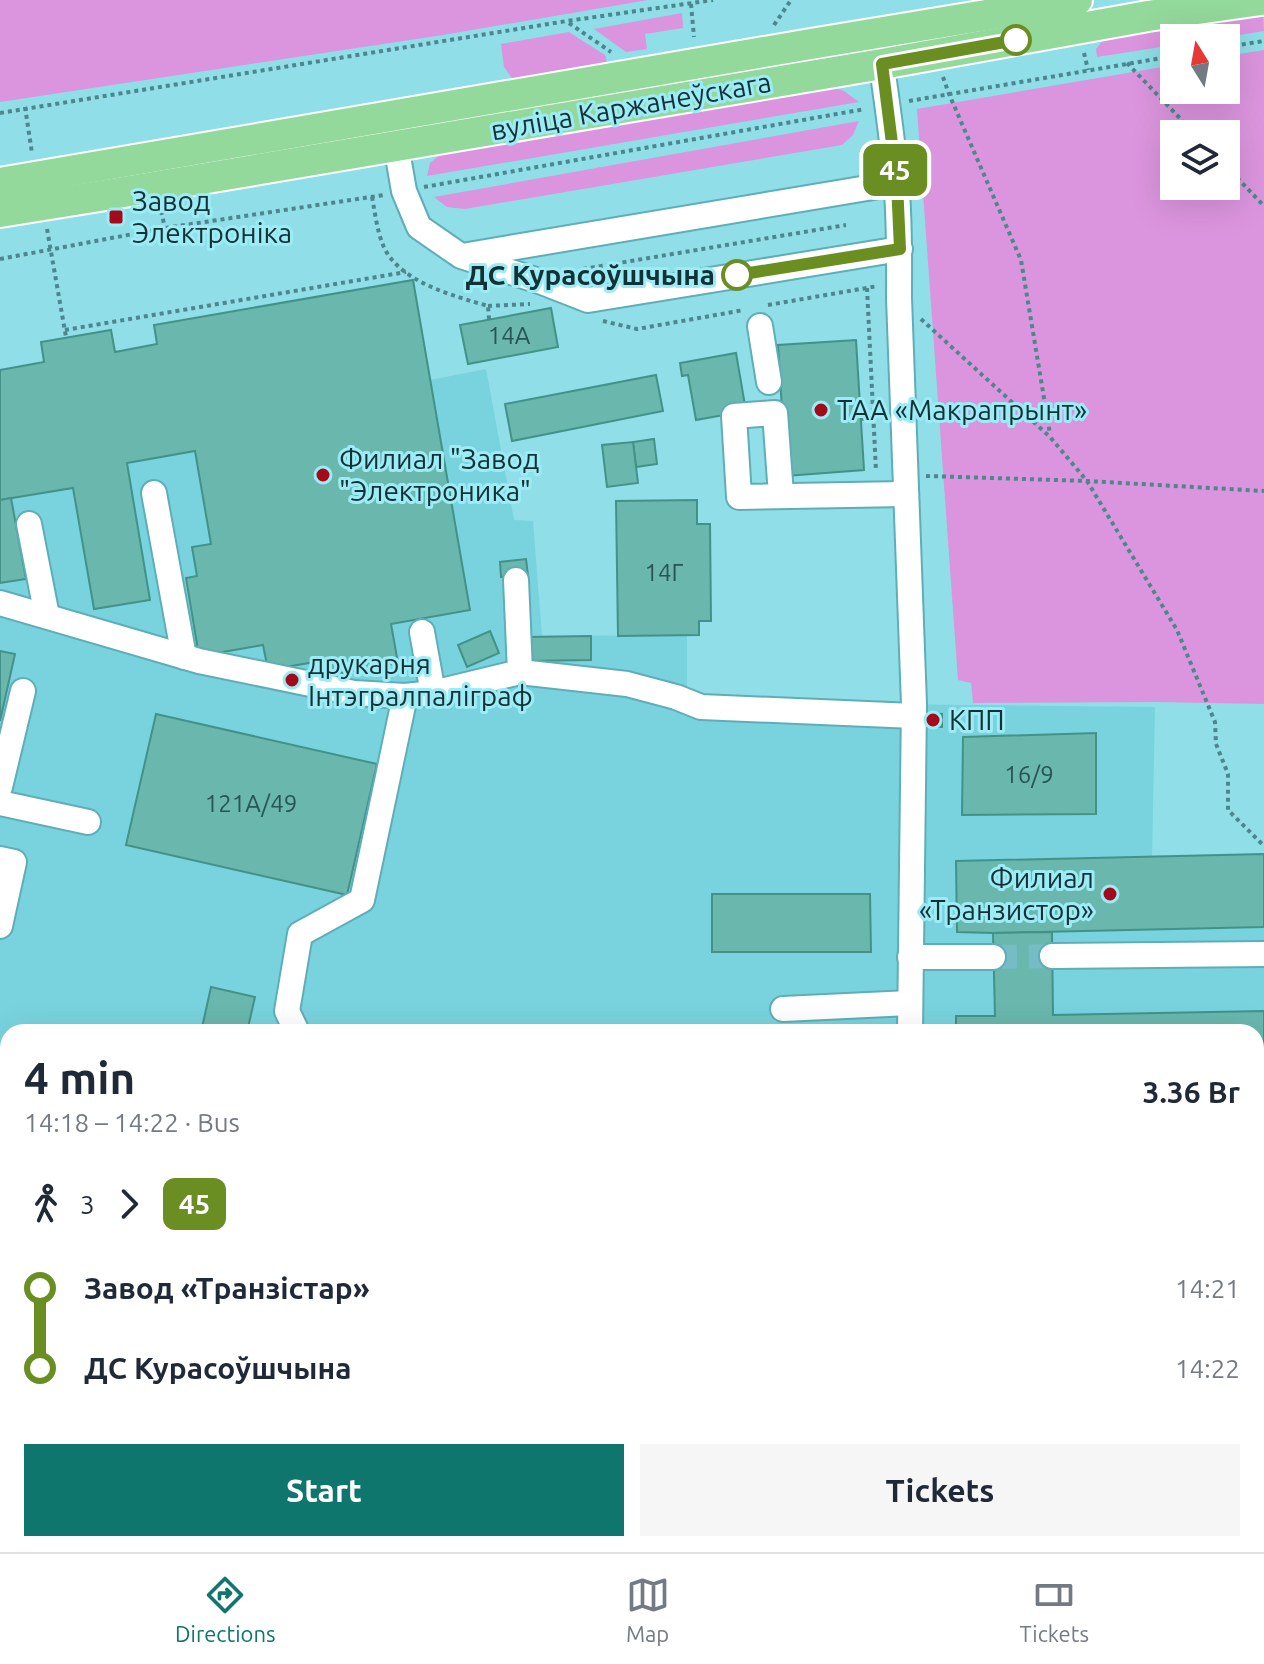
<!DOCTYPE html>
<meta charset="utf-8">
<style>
body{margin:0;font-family:Ubuntu,sans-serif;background:#f6f6f7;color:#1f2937;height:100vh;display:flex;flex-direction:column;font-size:30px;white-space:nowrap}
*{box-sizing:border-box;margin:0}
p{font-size:26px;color:#747a83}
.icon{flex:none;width:44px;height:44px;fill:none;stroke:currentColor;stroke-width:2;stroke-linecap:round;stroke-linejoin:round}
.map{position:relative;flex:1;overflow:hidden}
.sheet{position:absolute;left:0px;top:1024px;width:1264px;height:528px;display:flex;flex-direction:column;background:#fff;border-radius:24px 24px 0 0;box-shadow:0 8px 32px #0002}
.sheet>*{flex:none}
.badge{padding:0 16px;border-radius:12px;font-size:28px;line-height:52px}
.needle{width:52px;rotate:349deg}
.buttons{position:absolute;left:1160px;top:24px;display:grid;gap:16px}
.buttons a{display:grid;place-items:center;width:80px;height:80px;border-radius:0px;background:#fff;box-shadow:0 8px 32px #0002;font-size:40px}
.map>.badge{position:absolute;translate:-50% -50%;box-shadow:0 0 0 4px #fff}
.legs{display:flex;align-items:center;gap:12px;height:88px;padding:0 24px;font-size:26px}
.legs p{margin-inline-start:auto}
.head{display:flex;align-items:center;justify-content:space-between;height:136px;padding:0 24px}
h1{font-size:44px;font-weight:600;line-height:60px}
.primary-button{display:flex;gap:16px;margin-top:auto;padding:16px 24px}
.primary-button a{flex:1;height:92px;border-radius:0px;background:#0f766e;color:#fff;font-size:32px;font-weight:600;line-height:92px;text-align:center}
.primary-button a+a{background:#f6f6f7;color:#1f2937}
ul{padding:0 24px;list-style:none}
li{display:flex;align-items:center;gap:28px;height:80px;font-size:30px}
li i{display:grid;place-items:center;width:12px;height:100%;margin:0 10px;background:currentColor}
li i::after{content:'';width:20px;height:20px;margin:-10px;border:6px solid;border-radius:50%;background:#fff}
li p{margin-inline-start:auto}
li:first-child i{background:linear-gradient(#0000 50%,currentColor 0)}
li:last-child i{background:linear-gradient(currentColor 50%,#0000 0)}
.tabs{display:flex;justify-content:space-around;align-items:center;height:112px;border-top:2px solid #e0e1e3;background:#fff;font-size:22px;color:#747a83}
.tabs a{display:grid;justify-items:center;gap:4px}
.tabs .on{color:#0f766e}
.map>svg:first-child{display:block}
.built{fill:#78d3de;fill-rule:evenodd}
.green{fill:#db95de;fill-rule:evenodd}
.building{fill:#69b7ad;stroke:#439289;stroke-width:2}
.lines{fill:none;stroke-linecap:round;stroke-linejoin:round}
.minor-tunnel{stroke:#76bcc5;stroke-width:24;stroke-dasharray:24 12;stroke-linecap:butt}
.minor-casing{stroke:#5faeb7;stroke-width:28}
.major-casing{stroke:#fff;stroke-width:34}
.path{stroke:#4e868d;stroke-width:4;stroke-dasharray:4 4;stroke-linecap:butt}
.minor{stroke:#fff;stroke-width:24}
.major{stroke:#94d99c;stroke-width:30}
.line-1-casing{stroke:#fff;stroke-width:18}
.line-1{stroke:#6b8e23;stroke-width:12}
.stop-1-dot{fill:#fff;stroke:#6b8e23;stroke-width:4}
.poi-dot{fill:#a40a19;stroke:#9cebf5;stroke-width:3}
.labels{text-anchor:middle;stroke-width:6;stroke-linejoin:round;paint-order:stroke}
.number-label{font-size:24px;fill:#275454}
.street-label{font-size:28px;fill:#113337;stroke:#9cebf5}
.poi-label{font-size:28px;fill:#113337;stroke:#9cebf5;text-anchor:start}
.stop-label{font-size:28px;font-weight:bold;fill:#113337;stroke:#9cebf5;text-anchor:end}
</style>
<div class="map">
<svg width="1264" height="1552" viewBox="0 0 1264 1552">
<rect width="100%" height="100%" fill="#8fdee8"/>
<path class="built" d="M413 280 430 380 486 369 514 520 533 521 542 636 687 635V693L692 698 883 704 1155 707 1152 856 1264 854V1552H0V370L44 362 41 342 111 330 116 352 157 344 154 325ZM8 1032H1256V1544H8Z"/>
<g class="green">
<polygon points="0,0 648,0 443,35 0,102"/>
<polygon points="1263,12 1264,31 1221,38 1174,38 1174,45 1097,57 1096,49 1104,39"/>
<polygon points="682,13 683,28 645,34 647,49 626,52 594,29"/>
<polygon points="569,32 605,55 609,69 516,84 504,67 501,44"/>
<path d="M1264 50V704L1156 702 973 703 971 683 958 680 917 109 1174 65V90H1226V56ZM1174 134H1226V186H1174Z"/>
<polygon points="830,86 844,91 859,102 427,176 430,163 441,154"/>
<polygon points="859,121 853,135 842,145 465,209 447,207 434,197"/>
</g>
<g class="building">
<polygon points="413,280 470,610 391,624 398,663 318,677 315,662 268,670 263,645 199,656 186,578 197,576 192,547 211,544 195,451 127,463 150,600 94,609 73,488 0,500 0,370 44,362 41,342 111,330 115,352 157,344 154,325"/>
<polygon points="551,308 558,347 468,364 460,325"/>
<polygon points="856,340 864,470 786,476 778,345"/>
<polygon points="736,353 746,411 696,420 688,375 682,376 680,363"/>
<polygon points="656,375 663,411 512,441 505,404"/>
<polygon points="654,439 657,464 636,467 633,442"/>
<polygon points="633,442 638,483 607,487 602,445"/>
<polygon points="11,498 26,579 0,583 0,500"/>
<polygon points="697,500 697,524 710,524 711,621 699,621 699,635 618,636 616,501"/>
<polygon points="526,559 528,575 501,577 500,562"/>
<polygon points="490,631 499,653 467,667 458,645"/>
<polygon points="591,636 591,660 525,661 525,637"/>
<polygon points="0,651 15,654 0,721"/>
<polygon points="923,713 942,714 942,727 923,726"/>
<polygon points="156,714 377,764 347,895 126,845"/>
<polygon points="1096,733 1096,814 962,815 963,737"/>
<polygon points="1264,854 1264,927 993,933 957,932 956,861"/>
<polygon points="712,894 870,894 871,952 712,952"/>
<polygon points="1052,932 1053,1015 1264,1011 1264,1507 1256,1507 1256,1032 956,1032 956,1016 995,1016 993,933"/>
<polygon points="211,987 255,997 247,1032 201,1032"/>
<polygon points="412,1544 471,1544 470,1552 410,1552"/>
<rect x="696" y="1544" width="165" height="8"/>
</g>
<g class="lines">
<polyline class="minor-tunnel" points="993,957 1052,956"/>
<defs>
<g id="minor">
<path d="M877 33C884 82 892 131 896 181 900 220 899 259 899 298L914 704 910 1032"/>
<polyline points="391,116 404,191 419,227 461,256 542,282 588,300 900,249"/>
<polyline points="468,255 897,183"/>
<polyline points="760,326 769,382"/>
<polyline points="154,493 184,657"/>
<polyline points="781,495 775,413 734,416 739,497 905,494"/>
<polyline points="29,524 47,616"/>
<polyline points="0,603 199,661 354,693 405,696 433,693 520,672 516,580"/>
<polyline points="422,632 433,693"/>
<polyline points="520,672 627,684 676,697 701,707 914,716"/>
<polyline points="0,787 23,691"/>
<polyline points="0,803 88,822"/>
<polyline points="0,859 14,862 0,926"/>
<polyline points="1052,956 1264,954"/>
<polyline points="910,957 993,957"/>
<polyline points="783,1009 910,1003"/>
<polyline points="297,1032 287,1011 300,934 362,900 405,696"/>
<polyline points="0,1436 8,1436"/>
<polyline points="0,1461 8,1461"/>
<polyline points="912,1544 913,1552"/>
<polyline points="1160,1544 1160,1552"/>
<polyline points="311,1552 313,1544"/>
</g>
<g id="major">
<polyline points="0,183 811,44 1077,0"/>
<polyline points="0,212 112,194 882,64 1148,16 1261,0"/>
</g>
</defs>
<use href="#minor" class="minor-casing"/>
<use href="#major" class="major-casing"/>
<g class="path">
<polyline points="691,4 694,37"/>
<polyline points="569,23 611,52"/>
<polyline points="774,25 791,0"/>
<polyline points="1226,47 1264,41"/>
<polyline points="1084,53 1088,70"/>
<polyline points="1127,63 1195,134"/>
<polyline points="943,77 949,94 1021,260 1050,434"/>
<polyline points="909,101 1174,56"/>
<polyline points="25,107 32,153"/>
<polyline points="0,113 567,21 713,0"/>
<polyline points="1226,166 1264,206"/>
<polyline points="424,187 865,109"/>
<path d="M372 197C375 213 377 230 383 245 398 282 454 296 488 306L489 319"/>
<polyline points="161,211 165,228"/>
<polyline points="47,229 66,337"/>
<polyline points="0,259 165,228 384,195"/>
<polyline points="583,269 846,225"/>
<polyline points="867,288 876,471"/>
<polyline points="768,305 878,286"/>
<polyline points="488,306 530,304"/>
<polyline points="921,319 1050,437 1087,481 1177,630 1215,722 1216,744 1228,774 1228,810 1264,846"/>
<polyline points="603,321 637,329 744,310"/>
<polyline points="65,330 406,272"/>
<polyline points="861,419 873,417"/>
<polyline points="926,476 1087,481 1264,491"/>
</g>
<use href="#minor" class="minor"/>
<use href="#major" class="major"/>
</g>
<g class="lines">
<defs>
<polyline id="line-1" points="737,275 900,249 897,183 882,64 1016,40"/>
</defs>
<use href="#line-1" class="line-1-casing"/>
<use href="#line-1" class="line-1"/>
</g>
<g class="stop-1-dot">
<circle cx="1016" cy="40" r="14"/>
<circle cx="737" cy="275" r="14"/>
</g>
<g class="poi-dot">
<rect x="108" y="209" width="16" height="16" rx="4"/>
<circle cx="821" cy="410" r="8"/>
<circle cx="323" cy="475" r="8"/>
<circle cx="292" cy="680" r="8"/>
<circle cx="933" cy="720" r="8"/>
<circle cx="1110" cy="894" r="8"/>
</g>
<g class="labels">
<g class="number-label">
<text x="509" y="344">14А</text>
<text x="664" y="581">14Г</text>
<text x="1029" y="783">16/9</text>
<text x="251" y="812">121А/49</text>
</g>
<g class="street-label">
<text transform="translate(631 106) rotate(-10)" y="10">вуліца Каржанеўскага</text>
</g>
<g class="poi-label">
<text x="132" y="211">Завод<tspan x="132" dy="32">Электроніка</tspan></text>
<text x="837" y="420">ТАА «Макрапрынт»</text>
<text x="339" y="469">Филиал "Завод<tspan x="339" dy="32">"Электроника"</tspan></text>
<text x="308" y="674">друкарня<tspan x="308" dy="32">Інтэгралпаліграф</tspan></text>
<text x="949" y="730">КПП</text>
<text x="1094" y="888" text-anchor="end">Филиал<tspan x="1094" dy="32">«Транзистор»</tspan></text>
</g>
<g class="stop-label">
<text x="715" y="285">ДС Курасоўшчына</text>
</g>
</g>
</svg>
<div class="buttons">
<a><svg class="needle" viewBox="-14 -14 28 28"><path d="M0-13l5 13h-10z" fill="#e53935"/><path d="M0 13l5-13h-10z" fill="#747a83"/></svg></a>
<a><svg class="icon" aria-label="layers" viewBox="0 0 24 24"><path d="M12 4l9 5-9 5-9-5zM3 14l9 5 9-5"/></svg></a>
</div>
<b class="badge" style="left:895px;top:170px;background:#6b8e23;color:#fff">45</b>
<section class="sheet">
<div class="head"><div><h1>4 min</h1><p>14:18 – 14:22 · Bus</p></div><b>3.36 Br</b></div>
<div class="legs"><svg class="icon" aria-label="walk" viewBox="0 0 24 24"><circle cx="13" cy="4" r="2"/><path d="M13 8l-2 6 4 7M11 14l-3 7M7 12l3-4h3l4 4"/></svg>3<svg class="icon" aria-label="forward" viewBox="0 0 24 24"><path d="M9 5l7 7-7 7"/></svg><b class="badge" style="background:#6b8e23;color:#fff">45</b></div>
<ul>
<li><i style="color:#6b8e23"></i><b>Завод «Транзістар»</b><p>14:21</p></li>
<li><i style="color:#6b8e23"></i><b>ДС Курасоўшчына</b><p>14:22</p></li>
</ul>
<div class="primary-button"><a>Start</a><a>Tickets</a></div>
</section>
</div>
<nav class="tabs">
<a class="on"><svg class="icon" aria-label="directions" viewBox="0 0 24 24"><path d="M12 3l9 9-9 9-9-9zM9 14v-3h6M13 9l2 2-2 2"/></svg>Directions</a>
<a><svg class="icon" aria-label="map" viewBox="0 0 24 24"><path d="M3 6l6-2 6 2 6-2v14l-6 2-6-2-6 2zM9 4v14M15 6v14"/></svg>Map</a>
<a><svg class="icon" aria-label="tickets" viewBox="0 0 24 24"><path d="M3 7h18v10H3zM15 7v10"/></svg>Tickets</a>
</nav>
